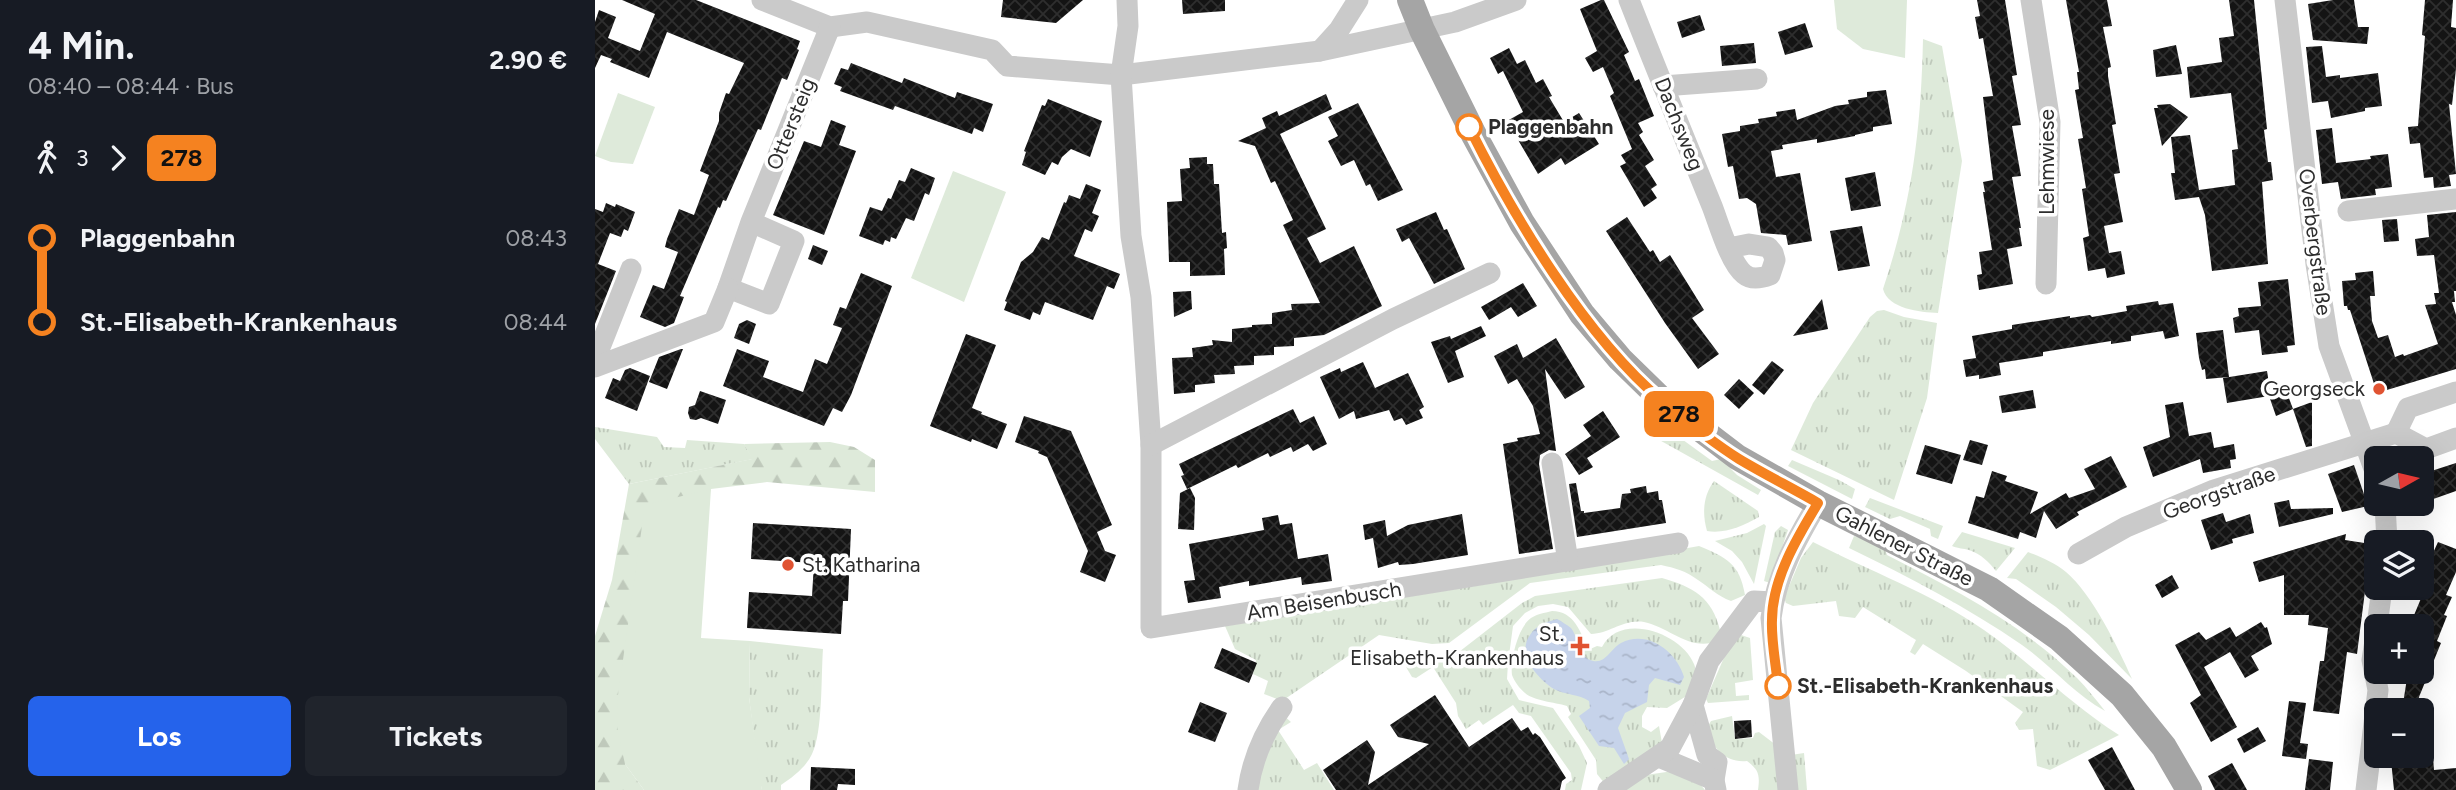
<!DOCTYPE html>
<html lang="de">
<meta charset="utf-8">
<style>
body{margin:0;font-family:Figtree,sans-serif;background:#20242c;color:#f1f3f6;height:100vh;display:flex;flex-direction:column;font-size:26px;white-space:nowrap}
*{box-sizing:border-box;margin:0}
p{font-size:23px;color:#9ea1a6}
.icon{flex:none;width:38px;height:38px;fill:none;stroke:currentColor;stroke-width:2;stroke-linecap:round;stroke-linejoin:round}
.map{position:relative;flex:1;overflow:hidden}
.details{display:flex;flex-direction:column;background:#171b24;width:595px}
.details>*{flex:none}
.badge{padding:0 14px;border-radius:10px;font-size:24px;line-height:46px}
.needle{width:46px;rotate:82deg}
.fabs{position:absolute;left:1769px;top:446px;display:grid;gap:14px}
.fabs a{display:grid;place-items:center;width:70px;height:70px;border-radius:10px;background:#171b24;box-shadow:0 7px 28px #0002;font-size:35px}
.map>.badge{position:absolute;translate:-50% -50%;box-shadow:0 0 0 4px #fff}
.legs{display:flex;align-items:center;gap:10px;height:77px;padding:0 28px;font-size:23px}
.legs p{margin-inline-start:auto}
.headline{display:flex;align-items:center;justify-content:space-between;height:119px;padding:0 28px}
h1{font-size:38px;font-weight:700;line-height:52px}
.primary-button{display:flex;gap:14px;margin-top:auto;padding:14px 28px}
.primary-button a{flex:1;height:80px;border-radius:10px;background:#2563eb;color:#fff;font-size:28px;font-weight:700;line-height:80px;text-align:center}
.primary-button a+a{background:#20242c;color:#f1f3f6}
ul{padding:0 28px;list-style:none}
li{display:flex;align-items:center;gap:24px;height:84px;font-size:26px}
li i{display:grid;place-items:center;width:10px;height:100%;margin:0 9px;background:currentColor}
li i::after{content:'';width:18px;height:18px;margin:-9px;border:5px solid;border-radius:50%;background:#171b24}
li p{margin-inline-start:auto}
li:first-child i{background:linear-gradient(#0000 50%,currentColor 0)}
li:last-child i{background:linear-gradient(currentColor 50%,#0000 0)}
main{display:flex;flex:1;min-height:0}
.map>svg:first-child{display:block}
.grass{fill:url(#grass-tufts)}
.forest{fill:url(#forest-firs)}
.park{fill:#deeada}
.water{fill:url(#water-ripples)}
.building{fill:url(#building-cross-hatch)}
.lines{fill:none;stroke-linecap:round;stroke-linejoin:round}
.minor{stroke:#cacaca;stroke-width:21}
.major{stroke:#a5a5a5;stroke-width:26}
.line-1-casing{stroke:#fff;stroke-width:16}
.line-1{stroke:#f58220;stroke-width:10}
.stop-1-dot{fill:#fff;stroke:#f58220;stroke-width:3.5}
.poi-dot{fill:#e05332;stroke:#fff;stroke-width:2.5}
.labels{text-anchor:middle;stroke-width:7;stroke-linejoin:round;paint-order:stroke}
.street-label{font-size:21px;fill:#2d2d2d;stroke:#fff}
.stop-label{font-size:21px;font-weight:bold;fill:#2d2d2d;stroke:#fff;text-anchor:start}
.poi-label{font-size:21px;fill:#2d2d2d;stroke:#fff;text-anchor:end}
</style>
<main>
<section class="details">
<div class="headline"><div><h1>4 Min.</h1><p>08:40 – 08:44 · Bus</p></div><b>2.90 €</b></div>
<div class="legs"><svg class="icon" aria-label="walk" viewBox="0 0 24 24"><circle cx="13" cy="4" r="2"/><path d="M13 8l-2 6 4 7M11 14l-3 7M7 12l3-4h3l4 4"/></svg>3<svg class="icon" aria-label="forward" viewBox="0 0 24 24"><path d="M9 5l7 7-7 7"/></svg><b class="badge" style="background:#f58220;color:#111">278</b></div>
<ul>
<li><i style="color:#f58220"></i><b>Plaggenbahn</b><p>08:43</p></li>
<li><i style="color:#f58220"></i><b>St.-Elisabeth-Krankenhaus</b><p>08:44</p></li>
</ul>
<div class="primary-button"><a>Los</a><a>Tickets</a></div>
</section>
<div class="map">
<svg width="1861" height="790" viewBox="0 0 1861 790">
<defs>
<pattern id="grass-tufts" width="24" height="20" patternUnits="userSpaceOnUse" patternTransform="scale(1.75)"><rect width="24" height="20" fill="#deeada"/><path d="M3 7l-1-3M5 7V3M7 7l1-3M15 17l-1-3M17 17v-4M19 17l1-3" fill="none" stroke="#bfc9bb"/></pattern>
<pattern id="forest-firs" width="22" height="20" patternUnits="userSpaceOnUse" patternTransform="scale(1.75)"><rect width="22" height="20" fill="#deeada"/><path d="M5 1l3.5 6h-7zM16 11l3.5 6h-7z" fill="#bfc9bb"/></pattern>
<pattern id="water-ripples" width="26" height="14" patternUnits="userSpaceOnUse" patternTransform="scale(1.75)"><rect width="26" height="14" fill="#c6d3ea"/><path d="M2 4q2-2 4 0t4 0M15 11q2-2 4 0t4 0" fill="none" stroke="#aab5c9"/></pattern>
<pattern id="building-cross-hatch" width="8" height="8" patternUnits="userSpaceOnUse" patternTransform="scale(1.75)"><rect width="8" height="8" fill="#141414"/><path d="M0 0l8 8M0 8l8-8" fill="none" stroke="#2e2e2e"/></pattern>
</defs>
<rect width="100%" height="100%" fill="#fff"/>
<g class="grass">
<path d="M1328 39 1347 46 1367 161 1343 313C1325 312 1293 309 1288 289 1317 202 1326 131 1328 39Z"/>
<polygon points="1289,310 1309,317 1342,323 1332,398 1299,500 1196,450 1218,403 1275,317 1282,311"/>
<polygon points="1068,415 1073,420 1073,429 1117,461 1126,459 1142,475 1166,490 1163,495 1050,432"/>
<polygon points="0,427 62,437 69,447 90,448 92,440 149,444 158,459 34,484 0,439"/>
<polygon points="1197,460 1244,480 1260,489 1257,499 1193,466"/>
<path d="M1119 481 1163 511 1164 517C1148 526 1130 534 1112 531 1107 513 1108 496 1119 481Z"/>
<polygon points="1275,498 1348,526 1343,539 1336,536 1335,529 1305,516 1295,519 1270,507"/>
<polygon points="1169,524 1171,526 1159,584 1147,562 1137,551 1120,541 1152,533"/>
<polygon points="1186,526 1193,530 1175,583 1169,581 1180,532"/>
<path d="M1367 532 1420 548 1401 571C1394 562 1386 554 1374 550 1368 548 1364 549 1357 546Z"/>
<path d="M1259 536 1289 546 1292 555C1359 589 1427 624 1482 678 1492 688 1501 700 1510 711 1479 694 1456 665 1427 645 1372 607 1314 577 1254 548Z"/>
<path d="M1218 542C1274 571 1336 593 1389 630 1436 663 1476 705 1524 735L1455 770 1442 766 1438 729 1424 730 1420 723 1428 712 1371 671 1328 644 1320 655 1315 652 1321 640 1268 607 1260 618 1244 616 1241 601 1198 606 1191 603 1189 598 1206 558Z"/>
<path d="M1104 546C1131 557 1145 564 1150 595L1136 601C1122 596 1114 587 1103 580 1091 571 1080 568 1066 565L935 583 854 643 837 644 784 635 687 701 669 694 673 681 658 674 661 660 640 649 630 626 898 583Z"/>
<path d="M1433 552C1446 557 1460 563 1471 572 1497 594 1523 647 1537 679L1494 635 1461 607 1421 579 1412 578Z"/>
<path d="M1067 578C1098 587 1117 597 1125 630L1116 643C1091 648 1073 627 1049 622 1027 619 1015 634 996 634L973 607 958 604 943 606 930 613 918 626 913 663 912 679 924 700 958 708 984 746 992 763 986 790H970L971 784 977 780 976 773 936 716 924 713 918 705 888 725 884 720 871 729 863 716 861 703 838 667 821 678 817 677 811 667 827 656 860 655 927 603 940 596Z"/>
<path d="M957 611C979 611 986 632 993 650L1002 646 1007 647C1025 611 1087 633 1099 664 1103 674 1101 683 1098 692L1072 708 1052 707 1047 716V727L1056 732 1064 726 1067 743 1010 784 1002 774 1001 760 973 717 976 714 972 706C959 702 939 701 930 693 925 689 919 681 917 675 915 660 923 627 936 618 942 614 949 613 957 611Z"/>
<polygon points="1143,634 1155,638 1158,680 1140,683 1141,696 1154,695 1154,700 1113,703 1111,699 1131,653"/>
<path d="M155 641 228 649C226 675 228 732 217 754 211 767 198 777 186 785V790H167L164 777 154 697Z"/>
<polygon points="688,715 696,722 683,730 709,770 722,763 739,790 658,790"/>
<path d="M1137 716 1140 739 1158 738 1160 733 1164 732 1181 745 1186 790H1163C1165 775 1164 770 1152 761 1130 763 1120 749 1110 731L1116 721Z"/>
<polygon points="1209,753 1212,790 1199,790 1196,755"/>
<polygon points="1078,771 1099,777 1110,790 1025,790 1051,775"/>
</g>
<polygon class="forest" points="235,442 259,447 280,460 280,492 172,482 116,489 30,764 49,790 0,790 0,636 17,580 34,484 157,459 149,444"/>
<g class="park">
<polygon points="1239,0 1312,0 1310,58 1268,49 1242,29"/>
<polygon points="23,93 60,107 38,164 16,162 0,156"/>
<polygon points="358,171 411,192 369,302 316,278"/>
<polygon points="116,489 106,638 155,641 154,697 167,790 49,790 30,764 23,733 22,702 50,505"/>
</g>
<path class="water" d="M962 619C966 621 972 625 976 628 983 637 984 656 995 660 1010 666 1015 649 1026 643 1053 629 1082 652 1089 677L1085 685 1060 678 1054 685 1052 702 1030 713 1023 728 1034 759 1029 764 1019 748 1004 746 984 716 995 708 994 701C984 694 970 695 959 689 943 679 921 654 935 635 941 625 952 622 962 619Z"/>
<g class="building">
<polygon points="27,0 101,0 205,41 202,49 204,50 192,80 187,78 166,130 163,129 131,201 128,200 125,208 123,207 85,296 89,297 79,323 70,327 45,317 58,285 69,289 83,252 70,247 72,239 84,209 99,215 114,175 105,171 124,121 124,113 131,93 134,94 149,63 72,32 54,78 15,62 17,59 6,55 0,68 0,22 4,10 21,17 13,38 45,51 60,14"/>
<polygon points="408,0 488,0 461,23 406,17"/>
<polygon points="587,0 630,0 630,11 588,14"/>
<polygon points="1006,0 1009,0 1034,52 1029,55 1040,81 1044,79 1059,116 1043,123 1048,132 1044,135 1059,160 1050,166 1062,185 1056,189 1062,198 1049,207 1025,166 1031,163 1026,155 1037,149 1015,96 1019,93 1008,67 998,72 990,58 1002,51 985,9"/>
<polygon points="1382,0 1410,0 1422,75 1417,76 1426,125 1417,126 1426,176 1417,177 1426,228 1424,228 1427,246 1412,249 1418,284 1384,290 1382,275 1387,274 1384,252 1397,250 1388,192 1390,192 1388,182 1398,180 1388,97 1398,96 1388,38 1384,39 1380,17 1385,16"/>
<polygon points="1471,0 1512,0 1517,26 1508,27 1516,67 1513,68 1513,76 1521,124 1517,125 1525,173 1519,174 1528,222 1509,226 1514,253 1526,251 1530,274 1512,278 1510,268 1493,271 1488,238 1494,236 1487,189 1491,188 1483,139 1488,138 1480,90 1484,89 1482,72 1484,72"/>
<polygon points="1634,0 1659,0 1672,129 1669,130 1673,162 1676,162 1678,180 1667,182 1673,264 1617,271 1610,215 1604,197 1580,200 1576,173 1580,173 1576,137 1595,135 1604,190 1640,185 1637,150 1643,149 1636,93 1595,98 1592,67 1627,62 1624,38 1639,36"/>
<polygon points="1738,0 1759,0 1763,27 1774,27 1772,44 1718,40 1713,4"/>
<polygon points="1830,0 1858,0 1856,27 1861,28 1861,69 1857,105 1854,104 1861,174 1854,175 1856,186 1839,188 1838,177 1829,178 1825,143 1815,144 1813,127 1823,126 1830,36 1827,35"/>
<polygon points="1105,15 1110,30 1087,38 1082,22"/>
<polygon points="1210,23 1218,47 1190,55 1183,32"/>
<polygon points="1159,43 1161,63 1127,66 1125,46"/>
<polygon points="1581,45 1587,74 1561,77 1558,50"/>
<polygon points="1727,46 1731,77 1745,75 1745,78 1783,73 1787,106 1770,108 1770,111 1736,118 1733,101 1717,103 1711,47"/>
<polygon points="914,48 922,64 930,60 941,83 948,79 957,96 954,97 969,122 984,113 1004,144 970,165 966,158 943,174 912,121 928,112 908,71 903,74 895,58"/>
<polygon points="256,63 307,83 309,78 360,98 362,92 398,104 388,132 379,128 377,134 300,106 298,110 245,91 247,87 239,84 246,68 253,70"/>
<polygon points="1291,90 1297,124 1278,127 1278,131 1260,135 1260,136 1222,143 1222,139 1187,145 1188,149 1176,151 1181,177 1205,173 1217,241 1193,245 1191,235 1166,233 1161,204 1152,198 1144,199 1138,166 1133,167 1127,134 1145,131 1145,126 1164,123 1163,119 1182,116 1181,112 1200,109 1202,120 1240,106 1254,104 1253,100 1272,97 1272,92"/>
<polygon points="731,94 737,109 685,134 731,229 712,238 725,263 759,246 787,306 729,335 699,338 699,346 679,347 679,355 659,356 659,365 639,366 640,374 619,375 620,383 600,385 600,392 579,394 577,358 598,357 597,348 618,345 617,340 637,342 637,329 657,327 657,325 677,324 677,313 697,310 696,304 725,303 688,225 698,220 680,181 676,183 660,146 643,141 671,128 667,118 682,111 684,116"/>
<polygon points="453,99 507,121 495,157 476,149 467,157 463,165 457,162 450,175 427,165 431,152 429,151 447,105 450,106"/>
<polygon points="763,103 808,190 783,201 775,184 771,186 759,160 746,166 733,141 743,136 733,117"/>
<polygon points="1575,104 1593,117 1567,146 1559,108 1563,108 1562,105"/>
<polygon points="236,120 251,126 244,145 261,151 229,235 178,215 209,141 226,147"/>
<polygon points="1737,128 1741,163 1776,159 1775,156 1793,154 1797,187 1780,189 1781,195 1746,199 1743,182 1727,184 1721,130"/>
<polygon points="612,157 612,164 618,164 619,184 624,184 627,233 631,232 632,248 629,249 630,275 595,276 595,262 574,262 572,202 587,201 585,169 595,168 594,158"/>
<polygon points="316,168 340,178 334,195 330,193 319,221 311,218 301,239 296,237 295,242 290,240 288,245 264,236 275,207 287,211 293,198 296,199 304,180 310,182"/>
<polygon points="1280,172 1286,206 1256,211 1250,178"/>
<polygon points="491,184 506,190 497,213 504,216 497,232 490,229 479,256 525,274 519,289 512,286 498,320 450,302 445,315 438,312 435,320 409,310 412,302 410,301 426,262 438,252 447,237 454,240 469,202 471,203 474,195 485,199"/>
<polygon points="11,203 20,207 21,204 40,212 33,231 29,229 26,237 15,233 3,264 21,271 0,324 0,209 8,212"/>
<polygon points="841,212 849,230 852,229 870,269 839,284 814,238 807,242 801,229"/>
<polygon points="1861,212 1861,291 1859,291 1860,302 1857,302 1861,315 1861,369 1782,393 1755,310 1753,310 1752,306 1749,306 1747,281 1761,280 1760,273 1778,271 1780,296 1775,296 1777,321 1783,338 1793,335 1800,357 1808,354 1809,356 1843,344 1830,305 1841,304 1839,293 1844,293 1839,255 1822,256 1820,239 1834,237 1832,215"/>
<polygon points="1032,217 1055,252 1058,250 1065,262 1075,255 1109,310 1097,318 1124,354 1103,369 1070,323 1011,231"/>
<polygon points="1802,219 1804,241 1789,242 1787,220"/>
<polygon points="1267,226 1275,266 1243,271 1235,231"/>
<polygon points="218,245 233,251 227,265 213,259"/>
<polygon points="266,273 297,286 256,395 247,412 238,408 229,426 128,386 142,349 174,361 168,377 208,392 220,359 232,364 247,328 238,325 245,307 251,309"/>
<polygon points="1693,279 1700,345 1692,346 1693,352 1667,355 1664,330 1640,333 1638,318 1644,316 1643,308 1666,306 1663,282"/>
<polygon points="928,283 942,306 923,317 916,307 894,320 886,307"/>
<polygon points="596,291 597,309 579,317 578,292"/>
<polygon points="1227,299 1233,329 1198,336"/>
<polygon points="1563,301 1564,305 1578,303 1584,336 1570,339 1568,331 1536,336 1536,341 1516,344 1516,341 1448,352 1448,356 1404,363 1406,375 1384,379 1384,375 1371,377 1368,360 1381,358 1377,336 1417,329 1417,325 1475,316 1475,318 1495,315 1497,317 1532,311 1531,306"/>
<polygon points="152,320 161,324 154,344 139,338 144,324"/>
<polygon points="886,326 891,336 860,351 869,377 853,383 836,342 855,336 856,339"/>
<polygon points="1628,330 1634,377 1611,379 1610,369 1607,370 1604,358 1601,333"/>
<polygon points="371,334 401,345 377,408 387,412 386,414 412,424 402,449 377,439 376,442 335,426"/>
<polygon points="961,338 990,387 970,399 950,369 961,451 954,450 945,455 944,464 958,549 924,554 908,444 923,441 922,438 945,434 938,406 922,379 913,384 899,356 922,344 928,358"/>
<polygon points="86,349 88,349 72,389 54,382 64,357"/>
<polygon points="1177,361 1189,370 1169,395 1157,385"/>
<polygon points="768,362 780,388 813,373 829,407 824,410 828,418 811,425 807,418 799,421 794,410 761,419 759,411 744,419 725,377 745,368 746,372"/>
<polygon points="35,368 55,376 42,411 10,398 18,378 25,381 30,370"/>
<polygon points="1672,371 1676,396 1692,393 1698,409 1681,416 1674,396 1632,403 1628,378"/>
<polygon points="1144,379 1159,393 1144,409 1129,395"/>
<polygon points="1438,390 1441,408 1407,413 1404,396"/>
<polygon points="105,391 131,400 123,424 106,418 101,420 95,419 93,413 94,407 100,405"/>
<polygon points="1588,402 1594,436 1616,432 1619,448 1639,444 1641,459 1635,460 1636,468 1608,473 1605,459 1558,477 1548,447 1575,437 1570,405"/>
<polygon points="1717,402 1717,446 1711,447 1698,409"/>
<polygon points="698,409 705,423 719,416 732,444 718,451 713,444 698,452 696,447 675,457 673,453 643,468 641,465 592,489 586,476 589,475 584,464"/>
<polygon points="1008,411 1025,437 992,458 998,467 984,475 970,454 996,436 988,425"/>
<polygon points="429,416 476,431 517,525 502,532 510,551 521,555 510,582 485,572 493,551 452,457 443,453 444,451 420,442"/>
<polygon points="1375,440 1393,445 1387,465 1368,460"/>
<polygon points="1330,445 1366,455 1357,484 1321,474"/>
<polygon points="1516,456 1532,487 1482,512 1484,515 1461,529 1449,511 1441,538 1425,532 1423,539 1373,523 1381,496 1389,498 1397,471 1412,476 1410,481 1443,492 1435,514 1471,493 1474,498 1500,489 1489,469"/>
<polygon points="1861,463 1861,491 1827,503 1827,474"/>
<polygon points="1759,465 1773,506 1747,512 1733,474"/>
<polygon points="981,483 986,511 989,511 989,513 1025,508 1027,494 1036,493 1035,489 1051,486 1052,493 1063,491 1064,500 1067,500 1071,523 982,537 974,484"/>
<polygon points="595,488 600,498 599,530 583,529 585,493"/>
<polygon points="1694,500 1696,509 1738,508 1738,514 1684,527 1679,503"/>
<polygon points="1628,513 1631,522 1655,514 1659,533 1637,539 1638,543 1616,550 1606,520"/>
<polygon points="867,514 873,555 818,564 804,565 803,562 783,568 778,538 770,540 768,525 790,520 792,536 813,525"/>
<polygon points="683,515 685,525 697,523 703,559 733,554 737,581 707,585 706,577 654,586 654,581 624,587 626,598 593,603 589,581 600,580 594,544 669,530 667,518"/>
<polygon points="158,523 256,529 253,601 248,601 246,634 152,628 154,592 217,596 219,563 156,559"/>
<polygon points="1751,534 1750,540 1776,544 1762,654 1752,652 1744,714 1718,711 1725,661 1729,661 1733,628 1713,625 1714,615 1689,615 1689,575 1664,582 1658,562"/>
<polygon points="1843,542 1861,549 1861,572 1851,595 1857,597 1849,615 1852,616 1842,641 1846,643 1824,697 1822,710 1807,710 1813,672 1827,672 1827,626 1817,626 1820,621 1817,620 1827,596 1827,577"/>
<polygon points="1577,575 1584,588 1567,598 1560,585"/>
<polygon points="1666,622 1670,628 1672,627 1677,644 1656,656 1664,670 1650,678 1635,652 1609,667 1642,727 1616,742 1595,703 1606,695 1580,645 1604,632 1611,640 1635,627 1641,637"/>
<polygon points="627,648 662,663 654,683 619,668"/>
<polygon points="840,695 874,747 917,718 926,731 933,727 938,735 940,733 945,737 971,778 967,781 965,790 741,790 728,770 772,740 780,752 773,785 834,744 803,737 795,725"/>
<polygon points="1694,701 1711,703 1705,743 1713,744 1711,759 1687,756"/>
<polygon points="605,702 632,713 620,742 593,732"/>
<polygon points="1156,720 1157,737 1140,739 1139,721"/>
<polygon points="1663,727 1671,741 1649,753 1642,739"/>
<polygon points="1517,747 1540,790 1510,790 1493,760"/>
<polygon points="1838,756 1839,770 1861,768 1861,790 1799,790 1796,760"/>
<polygon points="1714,759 1738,762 1735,790 1710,790"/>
<polygon points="1637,763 1652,790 1620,790 1613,776"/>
<polygon points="216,767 260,769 260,785 243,784 242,790 215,790"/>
</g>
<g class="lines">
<g class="minor">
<polyline points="167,0 235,27 272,22 397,50 412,66 526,75 725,51 860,22 921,0"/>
<polyline points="532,0 533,26 526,75 536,236 546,297 556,445 556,628 1083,543"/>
<path d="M1034 0C1061 69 1089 137 1117 206 1124 224 1135 263 1149 274 1156 280 1167 278 1175 275L1180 260 1178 253 1173 247 1154 244 1134 248"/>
<polyline points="1436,0 1455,122 1451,284"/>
<polyline points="1690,0 1721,264 1734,346 1782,477"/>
<polyline points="725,51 744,30 763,0"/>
<polyline points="1068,86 1162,79"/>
<polyline points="1753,211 1861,199"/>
<polyline points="156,222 199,241 174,304 133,288 156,222 235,27"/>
<polyline points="0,360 36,269"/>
<polyline points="0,367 119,322 133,288"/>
<polyline points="1801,433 1813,408 1861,392"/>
<polyline points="556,445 798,319 895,273"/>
<polyline points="957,463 973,561"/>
<polyline points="1790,504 1792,542"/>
<polyline points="1483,554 1531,527 1619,490 1801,433 1831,449 1861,438"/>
<polyline points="1782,626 1787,588"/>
<polyline points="1098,705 1112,755 1122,762 1119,780 1121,790"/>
<polyline points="1064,757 1119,780"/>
<path d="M653 790C657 760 670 731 687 707"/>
<polyline points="1013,790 1075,748 1098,705 1114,661 1159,601 1178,602"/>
<path d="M1193 790 1176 618C1181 576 1202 538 1223 503"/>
<polyline points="1771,790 1783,690 1777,660 1782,628"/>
</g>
<polyline class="major" points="815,0 827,30 879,135 927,223 987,314 1025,359 1066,399 1142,457 1223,503 1394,589 1464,638 1527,695 1569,747 1594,790"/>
</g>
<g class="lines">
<defs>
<path id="line-1" d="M874 127C919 217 990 336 1067 401 1091 421 1117 442 1144 459 1169 474 1197 488 1223 503 1203 536 1177 579 1177 620 1176 641 1181 664 1183 686"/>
</defs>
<use href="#line-1" class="line-1-casing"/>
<use href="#line-1" class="line-1"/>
</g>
<g class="stop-1-dot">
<circle cx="874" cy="127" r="12"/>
<circle cx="1183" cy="686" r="12"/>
</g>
<g class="poi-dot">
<circle cx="1784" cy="389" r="7"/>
<circle cx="193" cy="565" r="7"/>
<path d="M981.5 635.5h7v7h7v7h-7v7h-7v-7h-7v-7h7z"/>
</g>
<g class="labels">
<g class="street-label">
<text transform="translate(196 124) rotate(-68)" y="7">Ottersteig</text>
<text transform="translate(1084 124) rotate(68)" y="7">Dachsweg</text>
<text transform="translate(1452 162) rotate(-90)" y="7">Lehmwiese</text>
<text transform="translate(1720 242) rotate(83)" y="7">Overbergstraße</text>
<text transform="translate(1624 493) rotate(-20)" y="7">Georgstraße</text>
<text transform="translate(1309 546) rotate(27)" y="7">Gahlener Straße</text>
<text transform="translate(729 601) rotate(-9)" y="7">Am Beisenbusch</text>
</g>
<g class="stop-label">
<text x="893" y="134">Plaggenbahn</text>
<text x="1202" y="693">St.-Elisabeth-Krankenhaus</text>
</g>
<g class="poi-label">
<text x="1770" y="396">Georgseck</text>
<text x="207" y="572" text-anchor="start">St. Katharina</text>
<text x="969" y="641">St.<tspan x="969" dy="24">Elisabeth-Krankenhaus</tspan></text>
</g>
</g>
</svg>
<div class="fabs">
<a><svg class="needle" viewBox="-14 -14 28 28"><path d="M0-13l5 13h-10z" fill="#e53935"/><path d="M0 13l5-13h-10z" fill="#9ea1a6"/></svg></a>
<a><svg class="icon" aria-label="layers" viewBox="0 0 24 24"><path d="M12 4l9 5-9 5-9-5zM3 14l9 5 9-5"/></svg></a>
<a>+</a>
<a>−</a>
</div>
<b class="badge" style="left:1084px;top:414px;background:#f58220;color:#111">278</b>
</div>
</main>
